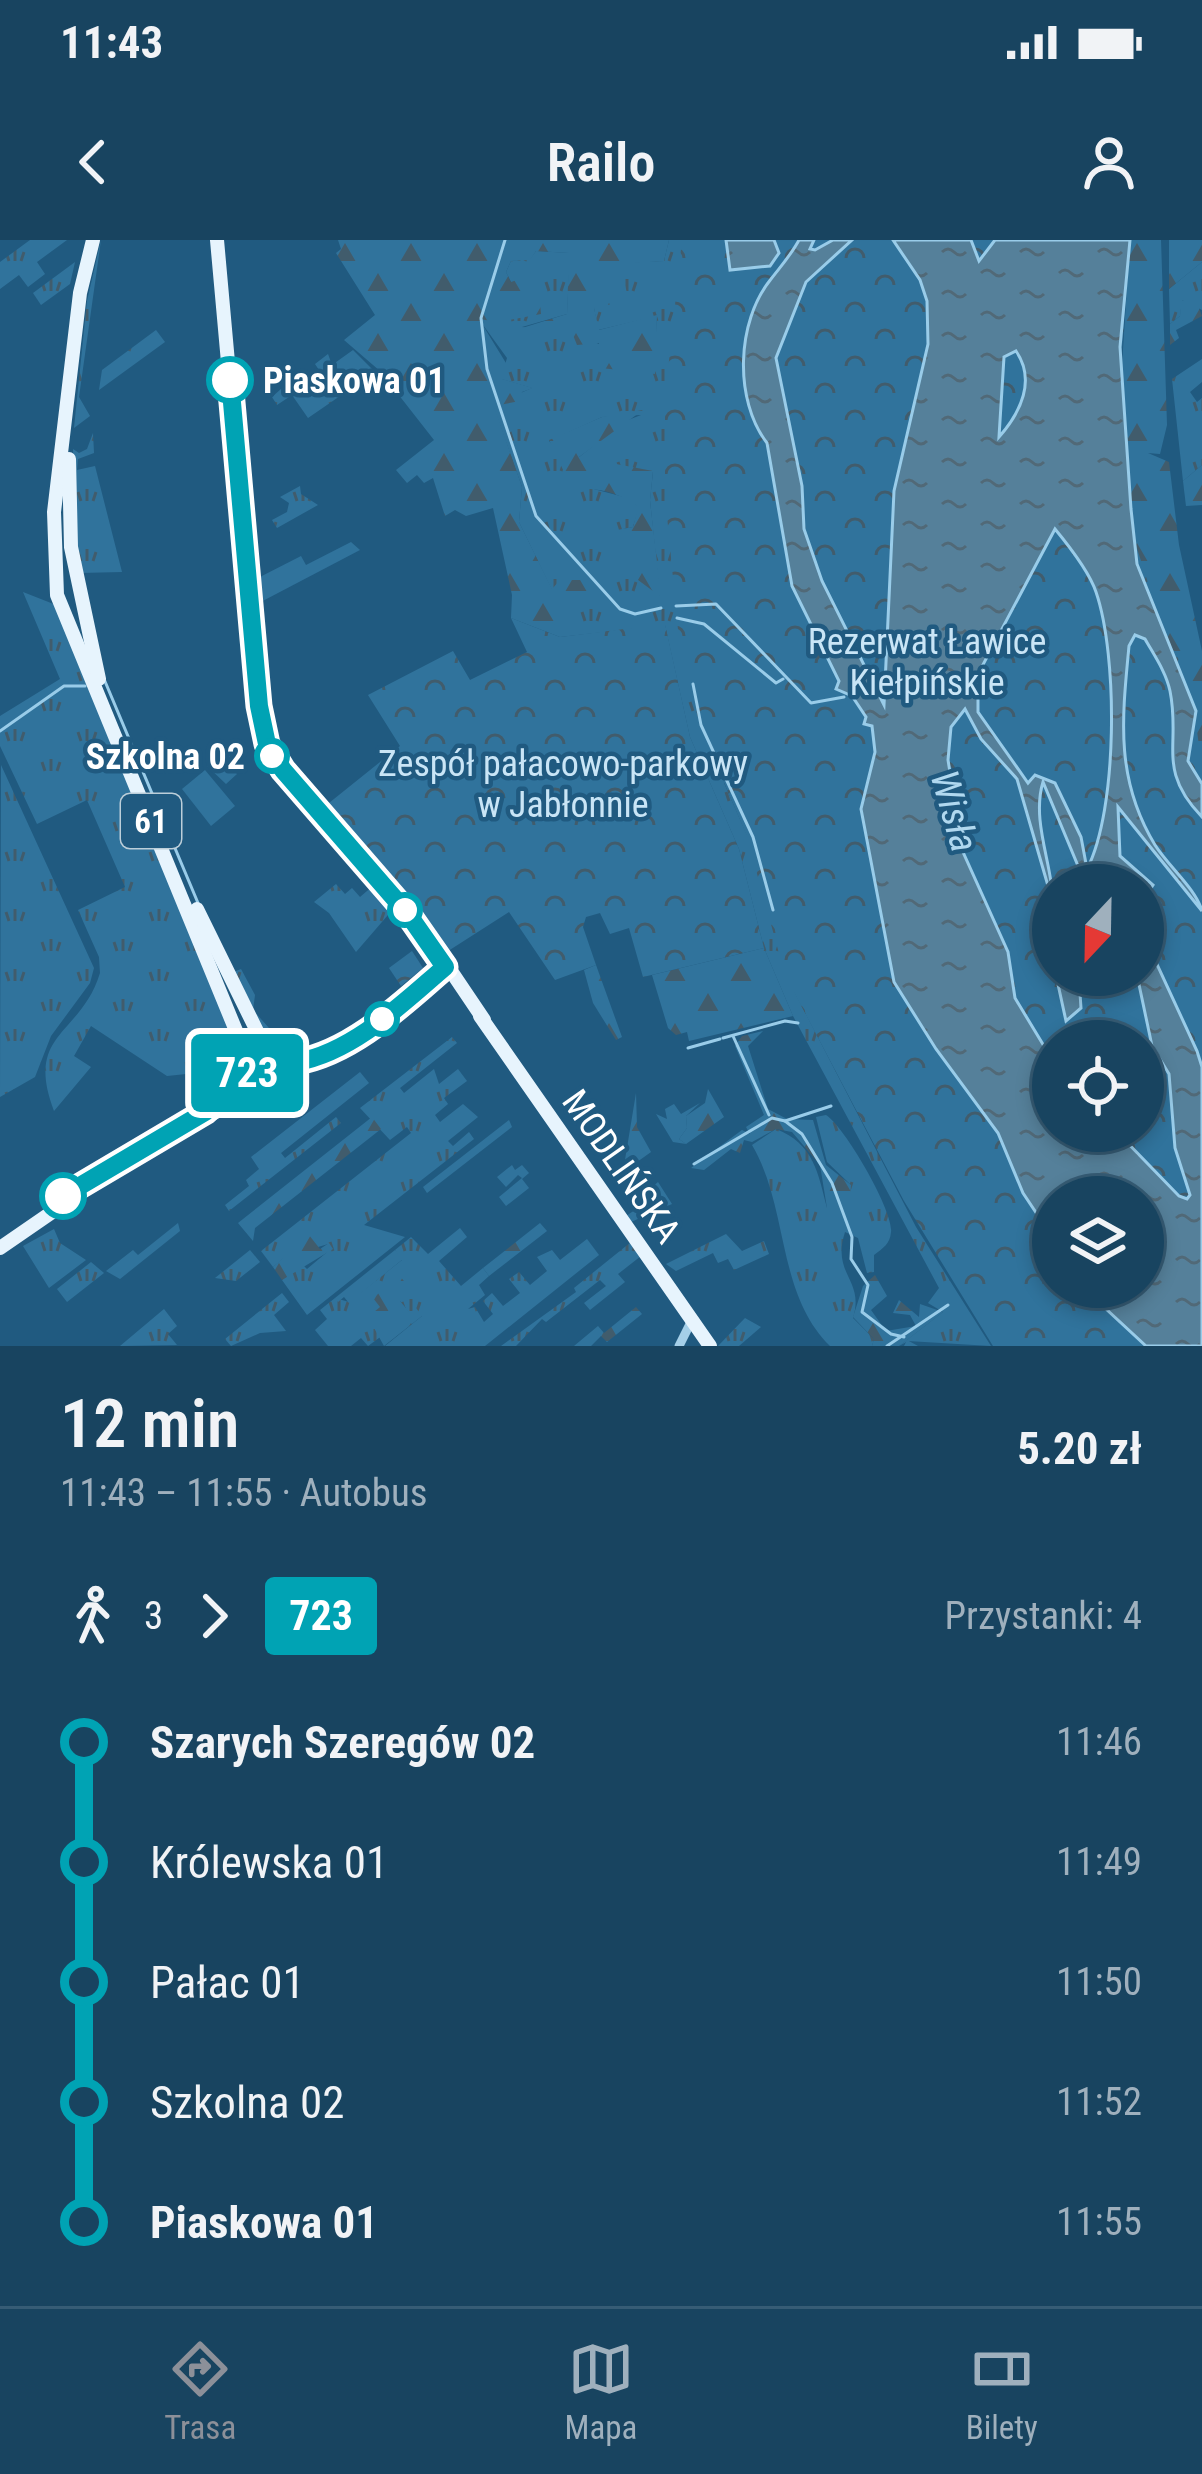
<!DOCTYPE html>
<html lang="pl">
<meta charset="utf-8">
<style>
body{margin:0;font-family:"Roboto Condensed",sans-serif;background:#254e69;color:#f1f3f6;height:100vh;display:flex;flex-direction:column;font-size:45px;white-space:nowrap}
*{box-sizing:border-box;margin:0}
p{font-size:39px;color:#9fb0bd}
.icon{flex:none;width:66px;height:66px;fill:none;stroke:currentColor;stroke-width:2;stroke-linecap:round;stroke-linejoin:round}
.map{position:relative;height:1106px;overflow:hidden}
.panel{display:flex;flex-direction:column;background:#184460;flex:1}
.panel>*{flex:none}
.badge{padding:0 24px;border-radius:9px;font-size:42px;line-height:78px}
.needle{width:78px;rotate:202deg}
.controls{position:absolute;left:1032px;top:624px;display:grid;gap:24px}
.controls a{display:grid;place-items:center;width:132px;height:132px;border-radius:50%;background:#184460;box-shadow:0 6px 18px #0003,0 0 0 3px #365c75;font-size:60px}
.map>.badge{position:absolute;translate:-50% -50%;box-shadow:0 0 0 6px #fff}
.legs{display:flex;align-items:center;gap:18px;height:132px;padding:0 60px;font-size:39px}
.legs p{margin-inline-start:auto}
.headline{display:flex;align-items:center;justify-content:space-between;height:204px;padding:0 60px}
h1{font-size:66px;font-weight:600;line-height:90px}
ul{padding:0 60px;list-style:none}
li{display:flex;align-items:center;gap:42px;height:120px;font-size:45px}
li i{display:grid;place-items:center;width:18px;height:100%;margin:0 15px;background:currentColor}
li i::after{content:'';width:30px;height:30px;margin:-15px;border:9px solid;border-radius:50%;background:#184460}
li p{margin-inline-start:auto}
li:first-child i{background:linear-gradient(#0000 50%,currentColor 0)}
li:last-child i{background:linear-gradient(currentColor 50%,#0000 0)}
.status{display:flex;justify-content:space-between;align-items:center;height:84px;padding:0 60px;background:#184460;direction:ltr}
.status svg{height:33px;fill:currentColor}
header{display:flex;justify-content:space-between;align-items:center;height:156px;padding:0 60px;background:#184460;font-size:54px;font-weight:600}
.tab-bar{display:flex;justify-content:space-around;align-items:center;height:168px;border-top:3px solid #365c75;background:#184460;font-size:33px;color:#9fb0bd}
.tab-bar a{display:grid;justify-items:center;gap:6px}
.tab-bar .selected{color:#8c9099}
.map>svg:first-child{display:block}
.grass{fill:url(#grass-tufts);fill-rule:evenodd}
.forest{fill:url(#forest-firs)}
.park{fill:url(#park-crowns);fill-rule:evenodd}
.garden{fill:#30739c}
.water{fill:url(#water-ripples);stroke:#99cce9;stroke-width:3;fill-rule:evenodd}
.lines{fill:none;stroke-linecap:round;stroke-linejoin:round}
.stream{stroke:#99cce9;stroke-width:3}
.minor{stroke:#a5cfe8;stroke-width:9}
.major{stroke:#e7f4fd;stroke-width:14}
.line-1-casing{stroke:#fff;stroke-width:27}
.line-1{stroke:#00a3b4;stroke-width:18}
.stop-1-dot{fill:#fff;stroke:#00a3b4;stroke-width:6}
.labels{text-anchor:middle;stroke-width:9;stroke-linejoin:round;paint-order:stroke}
.shield{fill:#205a80;stroke:#bcced9;stroke-width:3}
.shield-label{font-size:33px;font-weight:bold;fill:#fff}
.stop-label{font-size:36px;font-weight:bold;fill:#fff;stroke:#205a80;text-anchor:start}
.park-label{font-size:36px;fill:#c9e5f6;stroke:#205a80}
.street-label{font-size:36px;fill:#fff;stroke:#205a80}
.water-label{font-size:39px;font-style:italic;fill:#b0d8ef;stroke:#205a80}
</style>
<div class="status"><b>11:43</b><svg viewBox="0 0 49 12"><path d="M0 12V9h3v3zM5 12V6h3v6zM10 12V3h3v9zM15 12V0h3v12zM26 1h20v11H26zM47 4h2v5h-2z"/></svg></div>
<header><svg class="icon" aria-label="back" viewBox="0 0 24 24"><path d="M15 5l-7 7 7 7"/></svg>Railo<svg class="icon" aria-label="person" viewBox="0 0 24 24"><circle cx="12" cy="8" r="4"/><path d="M4 21q1-7 8-7t8 7"/></svg></header>
<div class="map">
<svg width="1202" height="1106" viewBox="0 0 1202 1106">
<defs>
<pattern id="grass-tufts" width="24" height="20" patternUnits="userSpaceOnUse" patternTransform="scale(3)"><rect width="24" height="20" fill="#30739c"/><path d="M3 7l-1-3M5 7V3M7 7l1-3M15 17l-1-3M17 17v-4M19 17l1-3" fill="none" stroke="#415c6c"/></pattern>
<pattern id="forest-firs" width="22" height="20" patternUnits="userSpaceOnUse" patternTransform="scale(3)"><rect width="22" height="20" fill="#30739c"/><path d="M5 1l3.5 6h-7zM16 11l3.5 6h-7z" fill="#415c6c"/></pattern>
<pattern id="park-crowns" width="20" height="18" patternUnits="userSpaceOnUse" patternTransform="scale(3)"><rect width="20" height="18" fill="#30739c"/><path d="M2 6a3 3 0 1 1 6 0M12 15a3 3 0 1 1 6 0" fill="none" stroke="#415c6c"/></pattern>
<pattern id="water-ripples" width="26" height="14" patternUnits="userSpaceOnUse" patternTransform="scale(3)"><rect width="26" height="14" fill="#55809a"/><path d="M2 4q2-2 4 0t4 0M15 11q2-2 4 0t4 0" fill="none" stroke="#516977"/></pattern>
</defs>
<rect width="100%" height="100%" fill="#205a80"/>
<g class="grass">
<polygon points="30,0 67,0 37,22 45,34 28,47 19,35 0,49 0,22"/>
<polygon points="101,0 79,157 90,176 74,188 87,61"/>
<path d="M669 0H684L724 543 749 600 795 753 916 987 991 1106 908 1101 899 1106 943 1072 928 1063 939 1048 793 776 764 708 739 609 690 497 665 385 560 397 552 350 519 282 522 247 493 165 532 148 501 139 507 118 478 78 511 42 506 32 511 21 530 19 536 11 570 13 567 74 522 87 573 94 654 125 657 76 598 90 594 68 618 23 664 21ZM641 175 623 182 578 218 653 232 650 260 660 356 618 290 633 287 639 267 628 258 586 247 549 201 602 177Z"/>
<polygon points="75,22 70,44 41,65 33,53"/>
<polygon points="1202,22 1202,70 1182,60 1180,76 1170,84 1169,49"/>
<polygon points="156,90 165,102 99,150 102,130"/>
<polygon points="353,110 375,132 308,178 292,155 277,165 272,157 290,141 297,151 321,133 315,124 328,114 332,125"/>
<polygon points="1202,119 1202,142 1190,152 1197,162 1202,158 1202,225 1183,241 1172,139"/>
<polygon points="93,193 94,213 78,219 77,230 95,226 122,332 78,333 73,209 79,213 87,209"/>
<polygon points="300,246 301,254 318,265 277,288 272,280 287,272 289,263 280,257"/>
<path d="M23 352 56 365 243 818 236 837 203 864 186 834 167 836 91 786 74 816 91 827 54 871C24 792 81 796 100 733L99 717 78 670 125 647 87 560 37 584 0 506V476L60 439Z"/>
<polygon points="1,525 94,728 90,743 51,796 35,837 0,857"/>
<polygon points="336,644 345,654 352,648 360,657 374,645 394,668 356,712 329,673 314,662"/>
<polygon points="241,729 255,755 253,770 292,814 335,799 301,819 285,821 289,816 268,807 229,734"/>
<polygon points="452,797 457,803 400,848 404,853 434,829 439,844 458,829 467,841 444,858 448,864 435,875 440,882 463,864 478,877 448,901 453,906 469,892 474,899 364,985 405,997 307,1075 282,1040 302,1024 307,1029 332,1008 328,1004 285,1017 273,1027 261,1011 411,893 407,887 390,900 360,868"/>
<polygon points="360,832 369,843 281,913 285,918 336,877 341,883 229,971 225,965 249,946 246,940 259,929 251,917"/>
<polygon points="700,863 686,876 687,888 679,899 686,904 673,902 656,874 667,879 665,869 674,864 681,874"/>
<path d="M826 875C845 887 894 972 891 992 890 1004 883 1008 874 1015V1032L867 1033 858 998 845 992C831 1035 865 1039 853 1078L874 1099 872 1106H830C776 1053 789 967 752 905L776 889C814 904 818 933 827 968L851 945 827 922 816 877Z"/>
<polygon points="509,880 512,887 427,953 423,947"/>
<polygon points="512,925 515,930 522,925 529,933 522,939 529,948 506,966 499,957 522,938 518,935 506,947 497,937"/>
<polygon points="178,983 180,991 120,1039 106,1031 133,1010 138,1015"/>
<polygon points="460,988 467,997 439,1021 461,1046 483,1028 489,1036 479,1045 485,1055 468,1069 475,1067 484,1082 493,1074 483,1061 492,1053 503,1066 520,1053 509,1039 519,1032 530,1045 547,1031 537,1017 552,1010 560,1020 587,999 599,1015 485,1106 385,1106 422,1076 410,1074 400,1061 380,1067 383,1095 368,1106 361,1098 351,1106 328,1106 315,1090 327,1079 320,1070 335,1058 349,1062 402,1020 395,1010 411,997 428,1014"/>
<polygon points="54,989 60,1003 86,1020 49,1048 23,1006"/>
<polygon points="726,994 742,1011 764,1001 769,1014 734,1030 728,1019 718,1023 713,1013 676,1031 666,1024"/>
<polygon points="631,1002 641,1016 618,1034 625,1042 590,1070 584,1063 606,1046 600,1040 546,1082 542,1079 516,1106 501,1106 576,1052 574,1048"/>
<polygon points="250,1010 260,1022 236,1041 215,1038"/>
<polygon points="91,1022 104,1033 67,1062 57,1049"/>
<polygon points="282,1053 289,1062 274,1075 286,1091 260,1093 231,1106 225,1099"/>
<polygon points="164,1069 177,1086 168,1094 177,1105 120,1106"/>
<polygon points="745,1078 761,1087 739,1106 718,1106"/>
</g>
<g class="forest">
<polygon points="338,0 669,0 664,21 619,24 629,60 594,68 599,90 657,75 655,134 601,128 599,103 577,105 573,95 523,106 522,88 567,74 569,13 536,11 530,20 511,21 506,32 511,42 526,37 538,43 541,74 499,82 479,79 509,128 502,139 533,148 522,152 520,161 494,166 522,247 519,282 552,349 560,340 586,340 590,347 582,362 566,362 570,374 560,383 560,397 511,378 512,355 493,268 466,276 455,270 445,276 433,238 424,243 417,235 407,243 396,230 434,200 380,131 344,100 375,75 336,13 341,9"/>
<polygon points="1130,0 1161,0 1167,185 1160,214 1148,213 1169,222 1179,305 1202,411 1202,544 1137,324 1120,156"/>
<polygon points="1169,0 1202,0 1202,22 1169,49"/>
<polygon points="1181,60 1197,63 1202,76 1176,90 1179,98 1170,105 1170,84 1180,76"/>
<path d="M643 170 579 217 653 231 650 261 661 357 634 337 617 290 633 287 638 267C624 254 591 245 573 251L549 200 602 177Z"/>
<polygon points="1202,225 1202,265 1186,266 1183,241"/>
<polygon points="764,708 793,776 689,801 687,792 676,795 668,788 652,735"/>
<polygon points="596,725 622,797 616,800 593,763 584,730"/>
<polygon points="763,791 748,806 768,869 787,879 813,880 826,925 851,945 849,971 827,968 820,925 792,892 776,889 752,902 744,900 740,913 731,909 704,930 691,928 742,890 750,894 746,887 764,875 735,806 742,796"/>
<polygon points="708,849 724,877 686,904 679,899 687,888 686,876 705,863"/>
<polygon points="636,853 637,887 651,912 623,932"/>
<polygon points="372,877 381,889 255,988 253,1001 238,983"/>
<polygon points="658,942 672,964 631,982 626,976 641,966 638,960"/>
<polygon points="540,983 547,991 489,1036 483,1028"/>
<polygon points="309,995 320,1009 329,1003 333,1009 282,1040 273,1027"/>
<polygon points="395,1010 403,1019 349,1063 344,1057 338,1062 335,1058"/>
<polygon points="875,1035 887,1056 871,1070 886,1091 916,1086 910,1075 893,1073 899,1060 919,1077 920,1064 943,1072 907,1100 918,1106 904,1106 907,1100 899,1106 872,1106 874,1099 853,1077 863,1046"/>
<polygon points="400,1036 407,1045 400,1061 410,1073 416,1068 422,1076 384,1106 368,1077 380,1067 373,1058"/>
<polygon points="636,1067 642,1074 607,1102 601,1096 591,1106 574,1106 598,1086 604,1093"/>
</g>
<g class="park">
<path d="M682 0H1130L1121 124 1128 183 1127 248 1134 299 1165 396 1190 439 1202 528V1106H993L904 961 785 735 746 594 700 486 679 400 665 255V158ZM1053 645H1143V735H1053ZM1053 801H1143V891H1053ZM1053 957H1143V1047H1053Z"/>
<polygon points="511,378 560,397 665,384 690,497 739,609 764,708 643,737 629,688 610,694 600,673 586,677 583,687 596,725 555,740 509,672 445,713 324,567 400,506 368,455 453,411 470,440 527,412"/>
<polygon points="412,711 423,728 401,746 389,728"/>
</g>
<g class="garden">
<polygon points="351,302 360,310 257,364 254,340 301,316 306,325"/>
<polygon points="230,507 239,518 230,526 237,534 226,544 207,526"/>
<polygon points="205,530 235,566 211,586 182,549"/>
</g>
<g class="water">
<polygon points="726,0 774,0 779,13 770,26 730,30"/>
<path d="M799 0H814L810 9 815 10 833 0H852L806 42 776 118 802 246 804 289 822 341 884 465 894 251 928 104 927 61 920 40 893 0H971L979 21 995 0H1130L1120 107 1131 269 1137 324 1196 471 1188 521 1202 544V577C1156 529 1181 505 1170 451 1166 432 1154 415 1145 399L1135 395 1129 406C1122 479 1115 539 1155 605 1169 627 1196 649 1202 671L1118 567 1120 616 1153 645 1143 660V645H1086L1043 542C1031 581 1053 626 1053 663L1017 539 981 499 965 469 951 487 948 520 963 612 1008 712 1015 758 1053 821V891H1116L1179 956 1187 959 1190 955 1175 908 1169 834 1152 806 1137 735H1143V694L1197 811 1202 827V1106H1146L1091 1055 1086 1047H1143V957H1053V998L1023 953 998 893 936 809 894 742 861 569 875 512 872 486 864 484 866 477 852 456 836 449 839 441 792 346 767 203C734 160 736 82 771 39 781 26 791 15 799 0ZM1016 111C1036 140 1021 172 999 197L1004 117ZM1055 289C1069 306 1089 331 1096 352 1118 416 1118 569 1087 629L1081 597 1055 543 1035 535 1028 543 978 472V434Z"/>
<polygon points="1056,735 1079,739 1081,768 1066,781"/>
</g>
<g class="lines">
<g class="stream">
<polyline points="505,0 481,78 487,129 536,276 620,369 635,374 661,368"/>
<polyline points="676,366 716,364 811,463 844,457"/>
<polyline points="677,378 704,384 776,443 783,439"/>
<polyline points="104,439 198,663"/>
<polyline points="693,444 701,485 753,597 773,670"/>
<polyline points="0,491 64,446 85,446"/>
<polyline points="733,796 769,875"/>
<polyline points="723,798 785,781 798,783"/>
<polyline points="688,808 720,799"/>
<polyline points="785,881 802,894 832,943 852,997 851,1019 868,1045 862,1072 891,1094 904,1097"/>
<polyline points="694,924 772,878 785,881 831,866"/>
<polyline points="887,1106 948,1065"/>
</g>
<polyline class="minor" points="679,1106 692,1080"/>
<g class="major">
<polyline points="93,0 80,53 54,272 57,355 248,820 257,837 267,841"/>
<polyline points="217,0 259,467 267,504 284,531 420,685 484,780"/>
<polyline points="69,219 71,307 99,439"/>
<polyline points="197,669 278,834"/>
<polyline points="480,776 710,1106"/>
<polyline points="219,861 257,821"/>
<polyline points="0,1008 122,924 405,767 451,728"/>
</g>
</g>
<g class="lines">
<defs>
<path id="line-1" d="M63 956 205 872 260 819C272 818 284 825 297 822 354 812 405 761 445 727L408 674 283 530 267 504 259 466 230 140"/>
</defs>
<use href="#line-1" class="line-1-casing"/>
<use href="#line-1" class="line-1"/>
</g>
<g class="stop-1-dot">
<circle cx="230" cy="140" r="21"/>
<circle cx="272" cy="516" r="15"/>
<circle cx="405" cy="670" r="15"/>
<circle cx="382" cy="779" r="15"/>
<circle cx="63" cy="956" r="21"/>
</g>
<g class="labels">
<rect class="shield" x="121" y="554" width="60" height="54" rx="9"/>
<g class="shield-label">
<text x="151" y="593">61</text>
</g>
<g class="stop-label">
<text x="263" y="153">Piaskowa 01</text>
<text x="245" y="529" text-anchor="end">Szkolna 02</text>
</g>
<g class="park-label">
<text x="927" y="414">Rezerwat Ławice<tspan x="927" dy="41">Kiełpińskie</tspan></text>
<text x="563" y="536">Zespół pałacowo-parkowy<tspan x="563" dy="41">w Jabłonnie</tspan></text>
</g>
<g class="street-label">
<text transform="translate(622 926) rotate(55)" y="13">MODLIŃSKA</text>
</g>
<g class="water-label">
<text transform="translate(955 571) rotate(74)" y="14">Wisła</text>
</g>
</g>
</svg>
<div class="controls">
<a><svg class="needle" viewBox="-14 -14 28 28"><path d="M0-13l5 13h-10z" fill="#e53935"/><path d="M0 13l5-13h-10z" fill="#9fb0bd"/></svg></a>
<a><svg class="icon" aria-label="locate" viewBox="0 0 24 24"><circle cx="12" cy="12" r="6"/><path d="M12 2v4M12 18v4M2 12h4M18 12h4"/></svg></a>
<a><svg class="icon" aria-label="layers" viewBox="0 0 24 24"><path d="M12 4l9 5-9 5-9-5zM3 14l9 5 9-5"/></svg></a>
</div>
<b class="badge" style="left:247px;top:833px;background:#00a3b4;color:#fff">723</b>
</div>
<section class="panel">
<div class="headline"><div><h1>12 min</h1><p>11:43 – 11:55 · Autobus</p></div><b>5.20 zł</b></div>
<div class="legs"><svg class="icon" aria-label="walk" viewBox="0 0 24 24"><circle cx="13" cy="4" r="2"/><path d="M13 8l-2 6 4 7M11 14l-3 7M7 12l3-4h3l4 4"/></svg>3<svg class="icon" aria-label="forward" viewBox="0 0 24 24"><path d="M9 5l7 7-7 7"/></svg><b class="badge" style="background:#00a3b4;color:#fff">723</b><p>Przystanki: 4</p></div>
<ul>
<li><i style="color:#00a3b4"></i><b>Szarych Szeregów 02</b><p>11:46</p></li>
<li><i style="color:#00a3b4"></i><span>Królewska 01</span><p>11:49</p></li>
<li><i style="color:#00a3b4"></i><span>Pałac 01</span><p>11:50</p></li>
<li><i style="color:#00a3b4"></i><span>Szkolna 02</span><p>11:52</p></li>
<li><i style="color:#00a3b4"></i><b>Piaskowa 01</b><p>11:55</p></li>
</ul>
</section>
<nav class="tab-bar">
<a class="selected"><svg class="icon" aria-label="directions" viewBox="0 0 24 24"><path d="M12 3l9 9-9 9-9-9zM9 14v-3h6M13 9l2 2-2 2"/></svg>Trasa</a>
<a><svg class="icon" aria-label="map" viewBox="0 0 24 24"><path d="M3 6l6-2 6 2 6-2v14l-6 2-6-2-6 2zM9 4v14M15 6v14"/></svg>Mapa</a>
<a><svg class="icon" aria-label="tickets" viewBox="0 0 24 24"><path d="M3 7h18v10H3zM15 7v10"/></svg>Bilety</a>
</nav>
